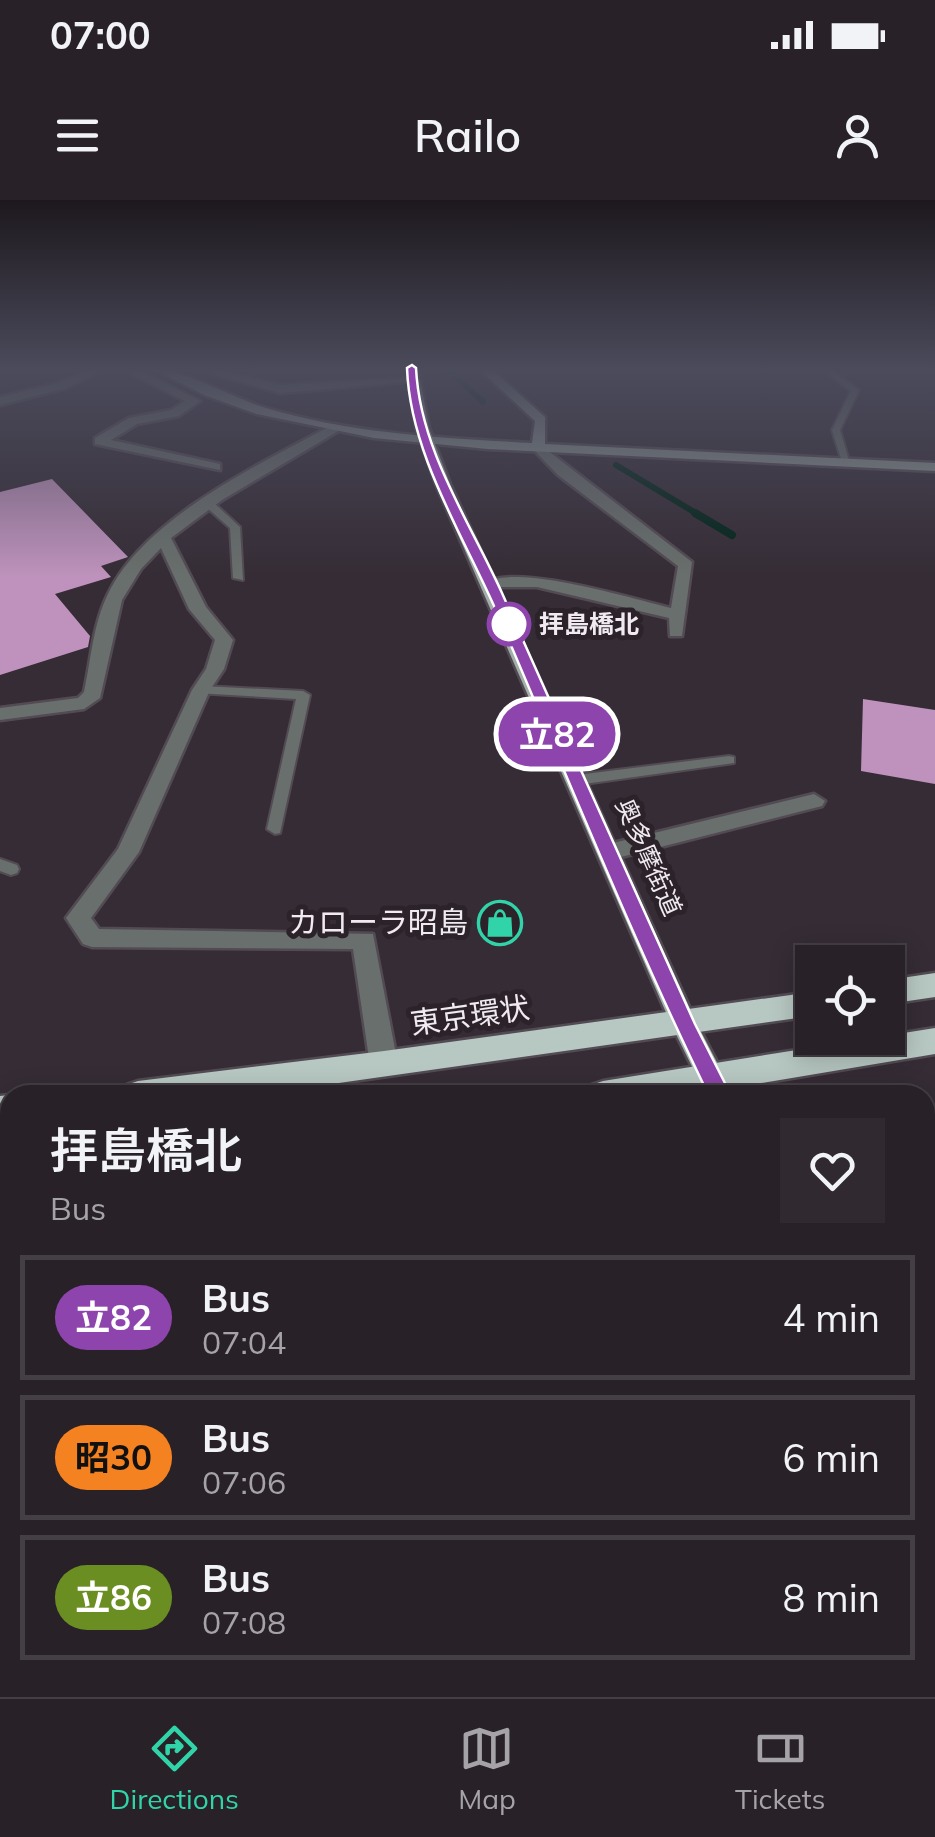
<!DOCTYPE html>
<meta charset="utf-8">
<style>
body{margin:0;font-family:Mulish,"Noto Sans JP",sans-serif;background:#302930;color:#f1f3f6;height:100vh;display:flex;flex-direction:column;font-size:38px;white-space:nowrap}
*{box-sizing:border-box;margin:0}
p{font-size:32px;color:#a5a3a8}
.icon{flex:none;width:55px;height:55px;fill:none;stroke:currentColor;stroke-width:2;stroke-linecap:round;stroke-linejoin:round}
.map{position:relative;flex:1;overflow:hidden}
.sheet{position:absolute;left:0px;top:885px;width:935px;height:612px;display:flex;flex-direction:column;background:#282128;border-radius:30px 30px 0 0;box-shadow:0 5px 25px #0003,0 0 0 2px #443e45}
.sheet>*{flex:none}
.badge{padding:0 20px;border-radius:32px;font-size:35px;line-height:65px}
.controls{position:absolute;left:795px;top:745px;display:grid;gap:20px}
.controls a{display:grid;place-items:center;width:110px;height:110px;border-radius:0px;background:#282128;box-shadow:0 5px 25px #0003,0 0 0 2px #443e45;font-size:50px}
.map>.badge{position:absolute;translate:-50% -50%;box-shadow:0 0 0 5px #fff}
.round{display:grid;place-items:center;flex:none;width:105px;height:105px;border-radius:0px;background:#302930}
.headline{display:flex;align-items:center;justify-content:space-between;height:170px;padding:0 50px}
h1{font-size:48px;font-weight:600;line-height:75px}
ul{padding:0;list-style:none}
li{display:flex;align-items:center;gap:30px;height:125px;margin:0 20px 15px;padding:0 30px;border:5px solid #443e45;border-radius:0px}
li div{flex:1}
li b{display:block;font-size:38px}
li em{font-style:normal}
li .badge{min-width:110px;font-weight:700;text-align:center}
.status{display:flex;justify-content:space-between;align-items:center;height:70px;padding:0 50px;background:#282128;direction:ltr}
.status svg{height:28px;fill:currentColor}
header{display:flex;justify-content:space-between;align-items:center;height:130px;padding:0 50px;background:#282128;font-size:45px;font-weight:600}
.dock{display:flex;justify-content:space-around;align-items:center;height:140px;border-top:2px solid #443e45;background:#282128;font-size:28px;color:#a5a3a8}
.dock a{display:grid;justify-items:center;gap:5px}
.dock .selected{color:#31d4a9}
.map>svg:first-child{display:block}
.water{fill:#002419}
.lines{fill:none;stroke-linecap:round;stroke-linejoin:round}
.stream-far1{stroke:#002419;stroke-width:6}
.stream{stroke:#002419;stroke-width:8}
.building{fill:#be92bc}
.lane-casing{stroke:#534b53;stroke-width:4}
.street-casing{stroke:#534b53;stroke-width:5}
.secondary-casing{stroke:#534b53;stroke-width:5}
.primary-casing{stroke:#534b53;stroke-width:5}
.highway-casing{stroke:#534b53;stroke-width:5}
.lane{fill:#696f6c;fill-rule:evenodd}
.street{fill:#696f6c;fill-rule:evenodd}
.secondary{fill:#88938f;fill-rule:evenodd}
.primary{fill:#a1aea9;fill-rule:evenodd}
.highway{fill:#b7c7c1;fill-rule:evenodd}
.line{fill:#8e44ad;stroke:#fff;stroke-width:2.5}
.stop-dot{fill:#fff;stroke:#8e44ad;stroke-width:5}
.labels{text-anchor:middle;stroke-width:10;stroke-linejoin:round;paint-order:stroke}
.far-stop-label{font-size:25px;font-weight:bold;fill:#f1ebf1;stroke:#2b222a;text-anchor:start}
.far-street-label{font-size:25px;fill:#f1ebf1;stroke:#2b222a}
.poi-label{font-size:30px;fill:#f1ebf1;stroke:#2b222a;text-anchor:end}
.street-label{font-size:30px;fill:#f1ebf1;stroke:#2b222a}
</style>
<div class="status"><b>07:00</b><svg viewBox="0 0 49 12"><path d="M0 12V9h3v3zM5 12V6h3v6zM10 12V3h3v9zM15 12V0h3v12zM26 1h20v11H26zM47 4h2v5h-2z"/></svg></div>
<header><svg class="icon" aria-label="menu" viewBox="0 0 24 24"><path d="M4 6h16M4 12h16M4 18h16"/></svg>Railo<svg class="icon" aria-label="person" viewBox="0 0 24 24"><circle cx="12" cy="8" r="4"/><path d="M4 21q1-7 8-7t8 7"/></svg></header>
<div class="map">
<svg width="935" height="1497" viewBox="0 0 935 1497">
<rect width="100%" height="100%" fill="#352c35"/>
<polygon class="water" points="10,1269 10,1488 292,1488 292,1497 0,1497 0,1271"/>
<g class="lines">
<g class="stream-far1">
<polyline points="446,168 483,202"/>
<polyline points="616,265 699,315"/>
</g>
<polyline class="stream" points="695,313 732,335"/>
</g>
<g class="building">
<polygon points="52,279 128,357 101,366 111,377 55,394 90,436 88,447 0,475 0,292"/>
<polygon points="863,499 935,510 935,584 861,571"/>
</g>
<g class="lines">
<defs>
<g id="lane">
<polygon points="820,168 829,168 859,190 840,230 850,264 842,262 832,230 851,191"/>
<polygon points="205,302 213,302 240,327 243,380 233,378 230,328 205,306"/>
<polygon points="201,486 303,491 310,495 280,633 275,634 267,629 296,499 196,493 196,487"/>
<polygon points="729,556 734,557 734,563 577,585 570,580 577,575"/>
<polygon points="0,659 17,665 19,669 17,673 11,675 0,671"/>
<polygon points="935,1263 935,1289 925,1291 925,1265"/>
</g>
<g id="street">
<polygon points="92,168 107,168 66,188 0,205 0,197 58,183"/>
<polygon points="142,168 158,168 146,174 200,201 179,216 137,224 111,240 220,264 220,270 95,244 95,238 129,218 171,210 185,201 130,173"/>
<polygon points="193,168 211,168 280,185 412,178 418,181 280,193"/>
<path d="M334 224 345 227 222 300 171 338 206 407 233 440 224 469 210 490 139 652 91 718 99 729 373 734 398 865 394 873 384 876 374 873 370 865 353 749 92 747 83 744 66 718 118 649 192 490 206 469 215 440 189 409 161 348 141 369 122 400 100 498 84 509 0 520V508L78 498 84 492C91 460 93 424 108 394 145 317 262 263 334 224Z"/>
<path d="M538 243 692 362 682 436H670L669 418 537 387H485L483 384C513 362 632 399 671 408L678 366 558 275 531 247Z"/>
<polygon points="814,594 825,601 822,606 609,660 598,652 609,644"/>
<rect x="301" y="1488" width="42" height="9"/>
</g>
<path id="secondary" d="M151 168C178 167 235 199 266 208 352 234 443 238 532 243L535 221 478 168H490L545 217V244L935 263V271L488 249 374 238 257 214 204 195Z"/>
<g id="primary">
<polygon points="407,168 418,168 429,228 450,284 697,824 734,895 706,895 671,824 436,284 416,228"/>
<polygon points="925,1319 935,1323 935,1380 925,1376"/>
</g>
<g id="highway">
<polygon points="935,773 935,797 888,804 888,780"/>
<polygon points="812,792 812,816 254,895 121,895 126,885 138,881 384,851"/>
<polygon points="935,828 935,854 690,895 586,895 591,885 603,881"/>
<polygon points="10,895 10,925 0,926 0,896"/>
<polygon points="10,959 10,991 0,993 0,961"/>
</g>
</defs>
<use href="#lane" class="lane-casing"/>
<use href="#street" class="street-casing"/>
<use href="#secondary" class="secondary-casing"/>
<use href="#primary" class="primary-casing"/>
<use href="#highway" class="highway-casing"/>
<use href="#lane" class="lane"/>
<use href="#street" class="street"/>
<use href="#secondary" class="secondary"/>
<use href="#primary" class="primary"/>
<use href="#highway" class="highway"/>
</g>
<linearGradient id="sky" x2="0" y2="1"><stop stop-color="#1d181d"/><stop offset="0.45" stop-color="#4b4b5c"/><stop offset="1" stop-color="#4b4b5c" stop-opacity="0"/></linearGradient>
<rect width="935" height="377" fill="url(#sky)"/>
<path class="line" d="M412 165 416 168C420 250 469 320 502 393 566 537 630 680 695 824L731 895 728 902H712C634 743 568 578 498 415 464 336 410 255 407 168Z"/>
<defs>
<symbol id="shop-ring" viewBox="-11 -11 22 22"><circle r="9.5" fill="#2b222a" stroke="#31d4a9" stroke-width="1.5"/><path d="M-5-2.5h2.3a2.7 3.5 0 0 1 5.4 0H5L5.5 6h-11ZM-1.5-2.5h3a1.5 2.3 0 0 0-3 0Z" fill="#31d4a9"/></symbol>
</defs>
<g fill-rule="evenodd">
<use href="#shop-ring" x="475" y="698" width="50" height="50"/>
</g>
<circle class="stop-dot" cx="509" cy="424" r="20"/>
<g class="labels">
<g class="far-stop-label">
<text x="539" y="433">拝島橋北</text>
</g>
<g class="far-street-label">
<text transform="translate(649 657) rotate(66)" y="9">奥多摩街道</text>
</g>
<g class="poi-label">
<text x="468" y="733">カローラ昭島</text>
</g>
<g class="street-label">
<text transform="translate(470 816) rotate(-8)" y="10">東京環状</text>
</g>
</g>
</svg>
<div class="controls">
<a><svg class="icon" aria-label="locate" viewBox="0 0 24 24"><circle cx="12" cy="12" r="6"/><path d="M12 2v4M12 18v4M2 12h4M18 12h4"/></svg></a>
</div>
<b class="badge" style="left:557px;top:534px;background:#8e44ad;color:#fff">立82</b>
<section class="sheet">
<div class="headline"><div><h1>拝島橋北</h1><p>Bus</p></div><a class="round"><svg class="icon" aria-label="heart" viewBox="0 0 24 24"><path d="M12 20l-8-8c-3-5 5-10 8-4 3-6 11-1 8 4z"/></svg></a></div>
<ul>
<li><span class="badge" style="background:#8e44ad;color:#fff">立82</span><div><b>Bus</b><p>07:04</p></div><em>4 min</em></li>
<li><span class="badge" style="background:#f58220;color:#111">昭30</span><div><b>Bus</b><p>07:06</p></div><em>6 min</em></li>
<li><span class="badge" style="background:#6b8e23;color:#fff">立86</span><div><b>Bus</b><p>07:08</p></div><em>8 min</em></li>
</ul>
</section>
</div>
<nav class="dock">
<a class="selected"><svg class="icon" aria-label="directions" viewBox="0 0 24 24"><path d="M12 3l9 9-9 9-9-9zM9 14v-3h6M13 9l2 2-2 2"/></svg>Directions</a>
<a><svg class="icon" aria-label="map" viewBox="0 0 24 24"><path d="M3 6l6-2 6 2 6-2v14l-6 2-6-2-6 2zM9 4v14M15 6v14"/></svg>Map</a>
<a><svg class="icon" aria-label="tickets" viewBox="0 0 24 24"><path d="M3 7h18v10H3zM15 7v10"/></svg>Tickets</a>
</nav>
